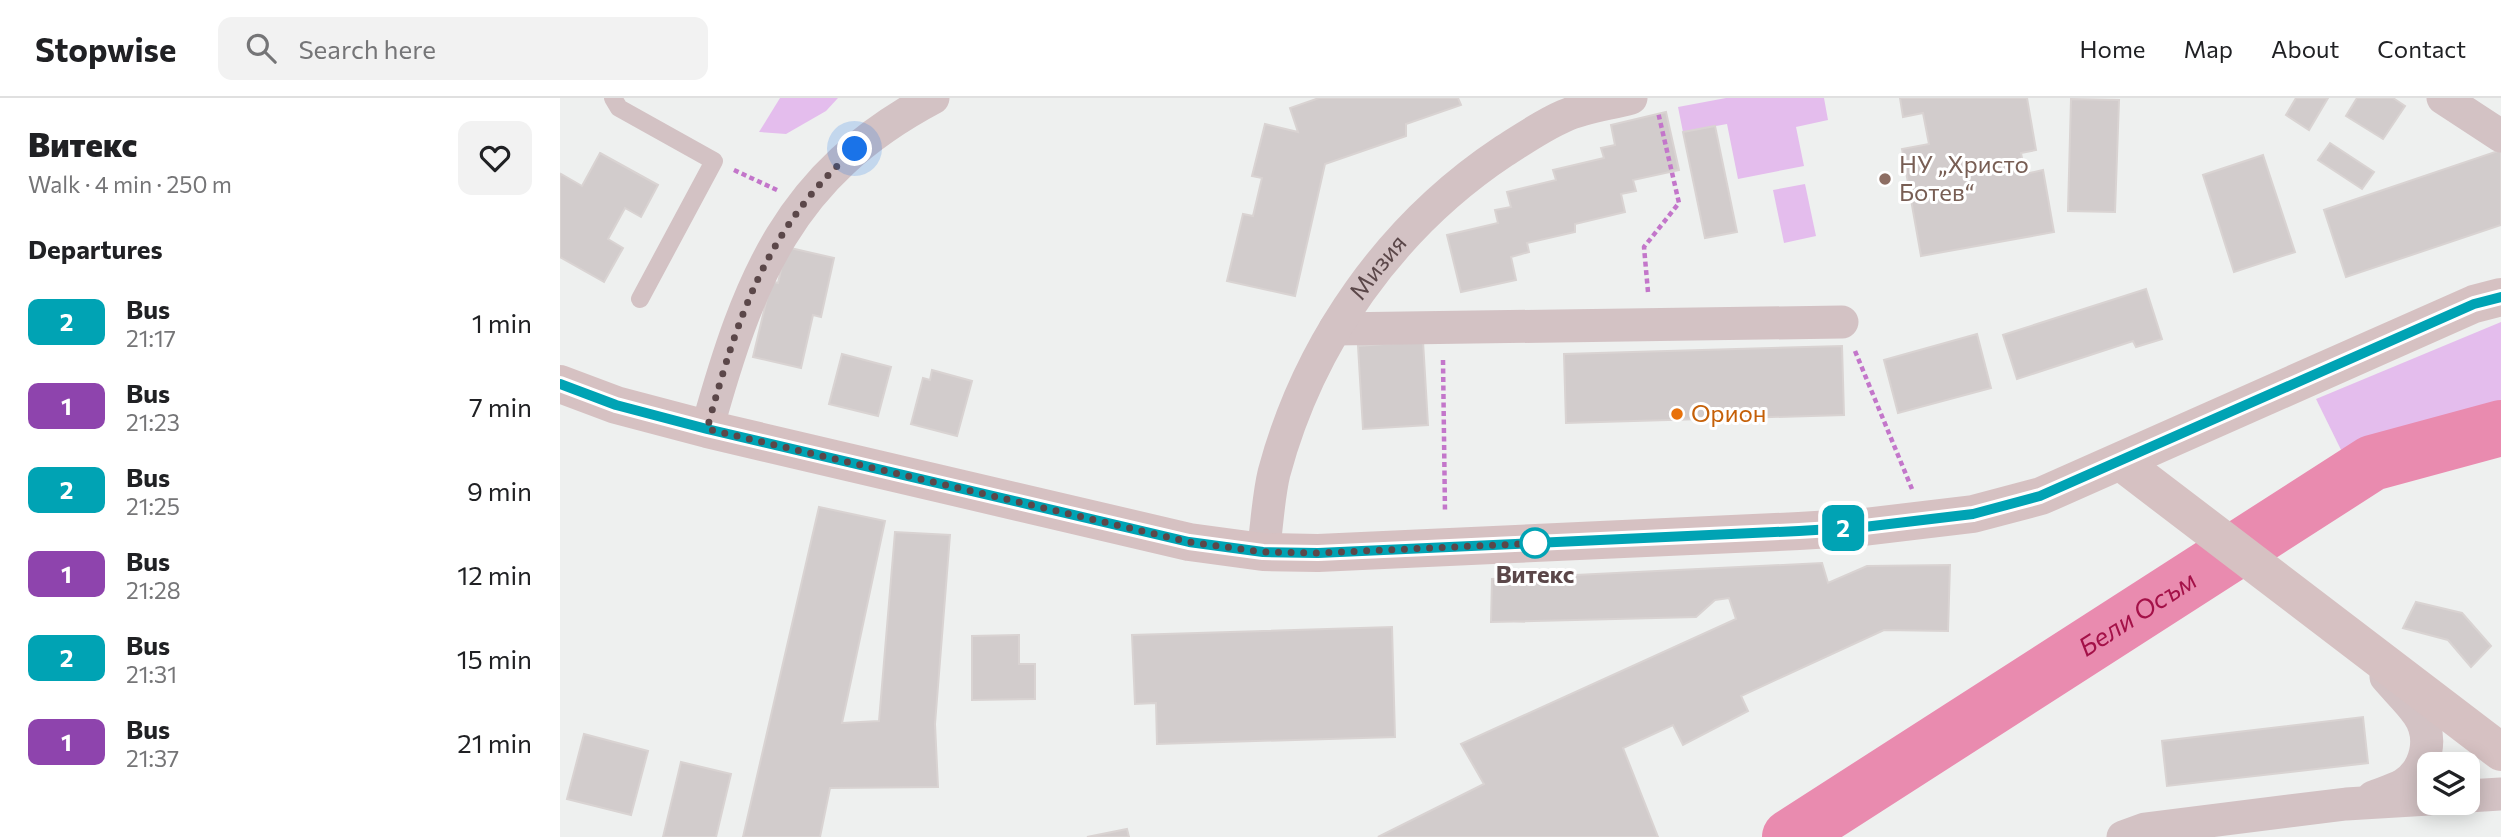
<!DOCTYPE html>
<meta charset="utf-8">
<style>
body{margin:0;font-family:Commissioner,sans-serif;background:#f2f2f2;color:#202124;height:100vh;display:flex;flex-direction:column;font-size:26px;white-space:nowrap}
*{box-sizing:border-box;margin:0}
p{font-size:23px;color:#757577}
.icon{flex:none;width:38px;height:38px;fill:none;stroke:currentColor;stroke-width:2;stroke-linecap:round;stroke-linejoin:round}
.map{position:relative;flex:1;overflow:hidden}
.drawer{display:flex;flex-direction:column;background:#fff;width:560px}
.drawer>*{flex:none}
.badge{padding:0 14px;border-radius:10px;font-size:24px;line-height:46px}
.controls{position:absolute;left:1857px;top:654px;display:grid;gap:14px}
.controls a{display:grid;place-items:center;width:63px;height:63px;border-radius:14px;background:#fff;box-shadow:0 4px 18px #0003;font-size:35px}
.you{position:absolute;width:35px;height:35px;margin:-18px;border:5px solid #fff;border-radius:50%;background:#1a73e8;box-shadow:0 0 0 10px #1a73e833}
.map>.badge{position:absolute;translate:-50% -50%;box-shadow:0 0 0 4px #fff}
h2{padding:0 28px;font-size:26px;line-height:63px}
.round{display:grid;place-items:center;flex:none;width:74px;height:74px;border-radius:14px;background:#f2f2f2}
.overview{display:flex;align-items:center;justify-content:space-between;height:119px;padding:0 28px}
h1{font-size:33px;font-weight:800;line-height:52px}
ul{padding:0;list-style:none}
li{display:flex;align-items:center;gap:21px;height:84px;padding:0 28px}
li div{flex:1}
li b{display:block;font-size:26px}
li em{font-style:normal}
li .badge{min-width:77px;font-weight:700;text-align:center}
header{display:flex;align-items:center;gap:42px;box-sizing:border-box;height:98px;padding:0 35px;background:#fff;border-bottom:2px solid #e0e0e0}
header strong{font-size:33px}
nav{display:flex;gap:38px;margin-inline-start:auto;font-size:24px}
.search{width:490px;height:63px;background:#f2f2f2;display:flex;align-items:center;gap:18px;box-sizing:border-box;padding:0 24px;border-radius:14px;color:#757577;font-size:26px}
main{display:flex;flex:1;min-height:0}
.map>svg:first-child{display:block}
.green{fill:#e4bded}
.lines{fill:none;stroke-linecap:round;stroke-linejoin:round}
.river{stroke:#e98baf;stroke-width:56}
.building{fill:#d2cccc;stroke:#d9d3d2;stroke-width:2}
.path{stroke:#c376ca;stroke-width:4.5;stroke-dasharray:5 3.5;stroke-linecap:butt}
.lane{stroke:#d3c2c4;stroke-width:18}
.street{stroke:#d3c2c4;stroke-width:33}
.secondary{stroke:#d6c1c2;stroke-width:38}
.line-casing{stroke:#fff;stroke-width:16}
.line{stroke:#00a3b4;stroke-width:10}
.walk{stroke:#5b4749;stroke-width:7;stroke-dasharray:0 12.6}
.education-dot{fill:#8d6e63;stroke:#fff;stroke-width:2.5}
.food-dot{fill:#e8710a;stroke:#fff;stroke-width:2.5}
.stop-dot{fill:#fff;stroke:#00a3b4;stroke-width:3.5}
.labels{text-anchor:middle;stroke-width:6;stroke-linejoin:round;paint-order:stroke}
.education-label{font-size:24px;fill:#785e54;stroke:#fff;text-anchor:start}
.street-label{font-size:24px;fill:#5b4749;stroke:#fff}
.food-label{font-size:24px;fill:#c56008;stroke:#fff;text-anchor:start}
.stop-label{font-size:24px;font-weight:bold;fill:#5b4749;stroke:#fff}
.water-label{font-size:26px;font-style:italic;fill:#a41148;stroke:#fff}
</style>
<header>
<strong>Stopwise</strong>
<div class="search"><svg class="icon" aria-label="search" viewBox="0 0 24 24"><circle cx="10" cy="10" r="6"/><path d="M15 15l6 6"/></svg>Search here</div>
<nav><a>Home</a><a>Map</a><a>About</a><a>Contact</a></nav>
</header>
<main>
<section class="drawer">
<div class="overview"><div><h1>Витекс</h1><p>Walk · 4 min · 250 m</p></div><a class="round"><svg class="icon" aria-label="heart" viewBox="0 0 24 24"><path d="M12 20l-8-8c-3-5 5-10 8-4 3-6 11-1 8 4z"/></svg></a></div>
<h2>Departures</h2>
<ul>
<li><span class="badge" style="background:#00a3b4;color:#fff">2</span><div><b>Bus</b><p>21:17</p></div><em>1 min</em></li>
<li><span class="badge" style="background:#8e44ad;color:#fff">1</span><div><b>Bus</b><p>21:23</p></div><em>7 min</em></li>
<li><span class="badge" style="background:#00a3b4;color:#fff">2</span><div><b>Bus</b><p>21:25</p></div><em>9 min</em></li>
<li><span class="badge" style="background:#8e44ad;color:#fff">1</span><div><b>Bus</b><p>21:28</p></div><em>12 min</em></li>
<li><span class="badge" style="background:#00a3b4;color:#fff">2</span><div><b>Bus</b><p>21:31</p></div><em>15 min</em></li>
<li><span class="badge" style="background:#8e44ad;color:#fff">1</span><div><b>Bus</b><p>21:37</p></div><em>21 min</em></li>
</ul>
</section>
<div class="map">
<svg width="1941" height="739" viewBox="0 0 1941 739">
<rect width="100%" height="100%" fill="#eef0ef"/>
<g class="green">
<polygon points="220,0 278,0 266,13 226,36 199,34"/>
<polygon points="1166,0 1264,0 1268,22 1236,29 1244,68 1178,81 1167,26 1123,34 1118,9"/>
<polygon points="1245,86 1256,138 1224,145 1213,92"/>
<polygon points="1941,224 1941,312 1786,362 1756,301"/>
</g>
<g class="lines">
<path class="river" id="s1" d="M1230 739 1812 365 1941 330"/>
</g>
<g class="building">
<polygon points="759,0 898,0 901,7 846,26 846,38 765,66 735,198 667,183 683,116 693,118 702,80 692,78 705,26 738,34 730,10"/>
<polygon points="1340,0 1467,0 1476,52 1461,55 1465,76 1483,72 1494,134 1361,158 1342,51 1369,46 1363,15 1343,19"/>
<polygon points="1736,0 1768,0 1749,32 1726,17"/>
<polygon points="1797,0 1833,0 1845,8 1823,41 1786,18"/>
<polygon points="1511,1 1559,2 1555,114 1508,113"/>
<polygon points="1106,14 1119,72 1073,82 1076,93 1061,96 1065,114 1015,126 1015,134 967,145 969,154 951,159 956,182 901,194 887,137 938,125 935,112 951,109 947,94 996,82 993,72 1044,60 1041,50 1055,47 1051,27"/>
<polygon points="1155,28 1177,134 1145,140 1123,34"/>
<polygon points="1770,45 1814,74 1802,91 1758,62"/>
<polygon points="1941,52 1941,127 1786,179 1764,112"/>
<polygon points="40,55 98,87 81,119 65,110 48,141 63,150 44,184 0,159 0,79 1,76 22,88"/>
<polygon points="1703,57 1735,154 1674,174 1643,77"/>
<polygon points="226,149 274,160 261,219 253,217 241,270 193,259 211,183 218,185"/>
<polygon points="1586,191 1602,241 1576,249 1573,243 1457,281 1443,237"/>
<polygon points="1417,236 1431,290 1338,315 1324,262"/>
<polygon points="863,243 868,327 803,331 798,248"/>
<polygon points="1282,248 1284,317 1006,325 1004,256"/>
<polygon points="282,256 331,269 318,318 269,306"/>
<polygon points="372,272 412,283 397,338 351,326 363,280 370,282"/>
<polygon points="259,409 325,423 282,625 319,623 335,434 390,437 375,626 378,689 270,690 260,739 183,739"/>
<polygon points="1262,465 1268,485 1307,468 1390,467 1388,533 1324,532 1181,598 1188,613 1123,647 1113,627 1063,650 1098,739 818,739 924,686 901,646 1176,521 1169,500 1155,502 1136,519 931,524 932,481"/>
<polygon points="1856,504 1902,515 1931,548 1911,569 1888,542 1843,530"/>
<polygon points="832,529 835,639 597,646 596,605 575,606 572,537"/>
<polygon points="459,537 459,566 475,566 475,601 412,602 412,538"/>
<polygon points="1803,619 1808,665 1607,688 1602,643"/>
<polygon points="24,636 88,653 71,717 7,701"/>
<polygon points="121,664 171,676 156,739 103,739"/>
<polygon points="567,731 569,739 527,739"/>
</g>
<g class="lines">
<g class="path">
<polyline points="174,72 217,92"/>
<polyline points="1088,194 1084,149 1119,105 1098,14"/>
<polyline points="1295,253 1352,391"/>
<polyline points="883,262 885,414"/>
</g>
<polyline class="lane" points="53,0 59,10 154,63 80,201"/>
<g class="street">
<polyline points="1883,0 1941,38"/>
<polyline points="775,231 1282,224"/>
<path d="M147 331C189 181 228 77 373 0"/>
<path id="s2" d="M703 454C707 429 708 400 714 375 749 244 831 128 944 53 963 41 983 27 1004 18 1024 9 1049 6 1071 0"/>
<polyline points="1908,698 1941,696"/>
<path d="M1813 699C1823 695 1834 692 1843 687 1867 672 1874 639 1858 616 1849 603 1836 591 1826 579"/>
<polyline points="1563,739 1585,731 1786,706 1869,701"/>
</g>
<g class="secondary">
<polyline points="0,286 56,307 147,331 629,444 703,454 758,455 1239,433 1304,429 1413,416 1481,398 1914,206 1941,199"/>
<polyline points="1561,364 1941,654"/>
</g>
</g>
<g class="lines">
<defs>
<polyline id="line" points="0,286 56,307 147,331 629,444 703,454 758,455 1239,433 1304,429 1413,416 1480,398 1914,206 1941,199"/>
</defs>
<use href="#line" class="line-casing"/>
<use href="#line" class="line"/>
<path class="walk" d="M295 51C205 132 178 218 147 331L629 444 703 454 758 455 982 445H975"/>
</g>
<circle class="education-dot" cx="1325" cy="81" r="7"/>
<circle class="food-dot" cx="1117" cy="316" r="7"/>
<circle class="stop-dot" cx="975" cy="445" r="14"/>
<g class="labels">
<g class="education-label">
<text x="1339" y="75">НУ „Христо<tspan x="1339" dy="28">Ботев“</tspan></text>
</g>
<g class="street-label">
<text dy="8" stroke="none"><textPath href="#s2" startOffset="312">Мизия</textPath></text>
</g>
<g class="food-label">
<text x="1131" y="324">Орион</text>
</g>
<g class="stop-label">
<text x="975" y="485">Витекс</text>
</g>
<g class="water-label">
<text dy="9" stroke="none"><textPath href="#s1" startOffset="413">Бели Осъм</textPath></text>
</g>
</g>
</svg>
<div class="controls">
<a><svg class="icon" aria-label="layers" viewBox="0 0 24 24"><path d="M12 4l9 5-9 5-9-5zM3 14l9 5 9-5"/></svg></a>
</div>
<div class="you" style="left:295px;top:51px"></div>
<b class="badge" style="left:1283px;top:430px;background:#00a3b4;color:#fff">2</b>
</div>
</main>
